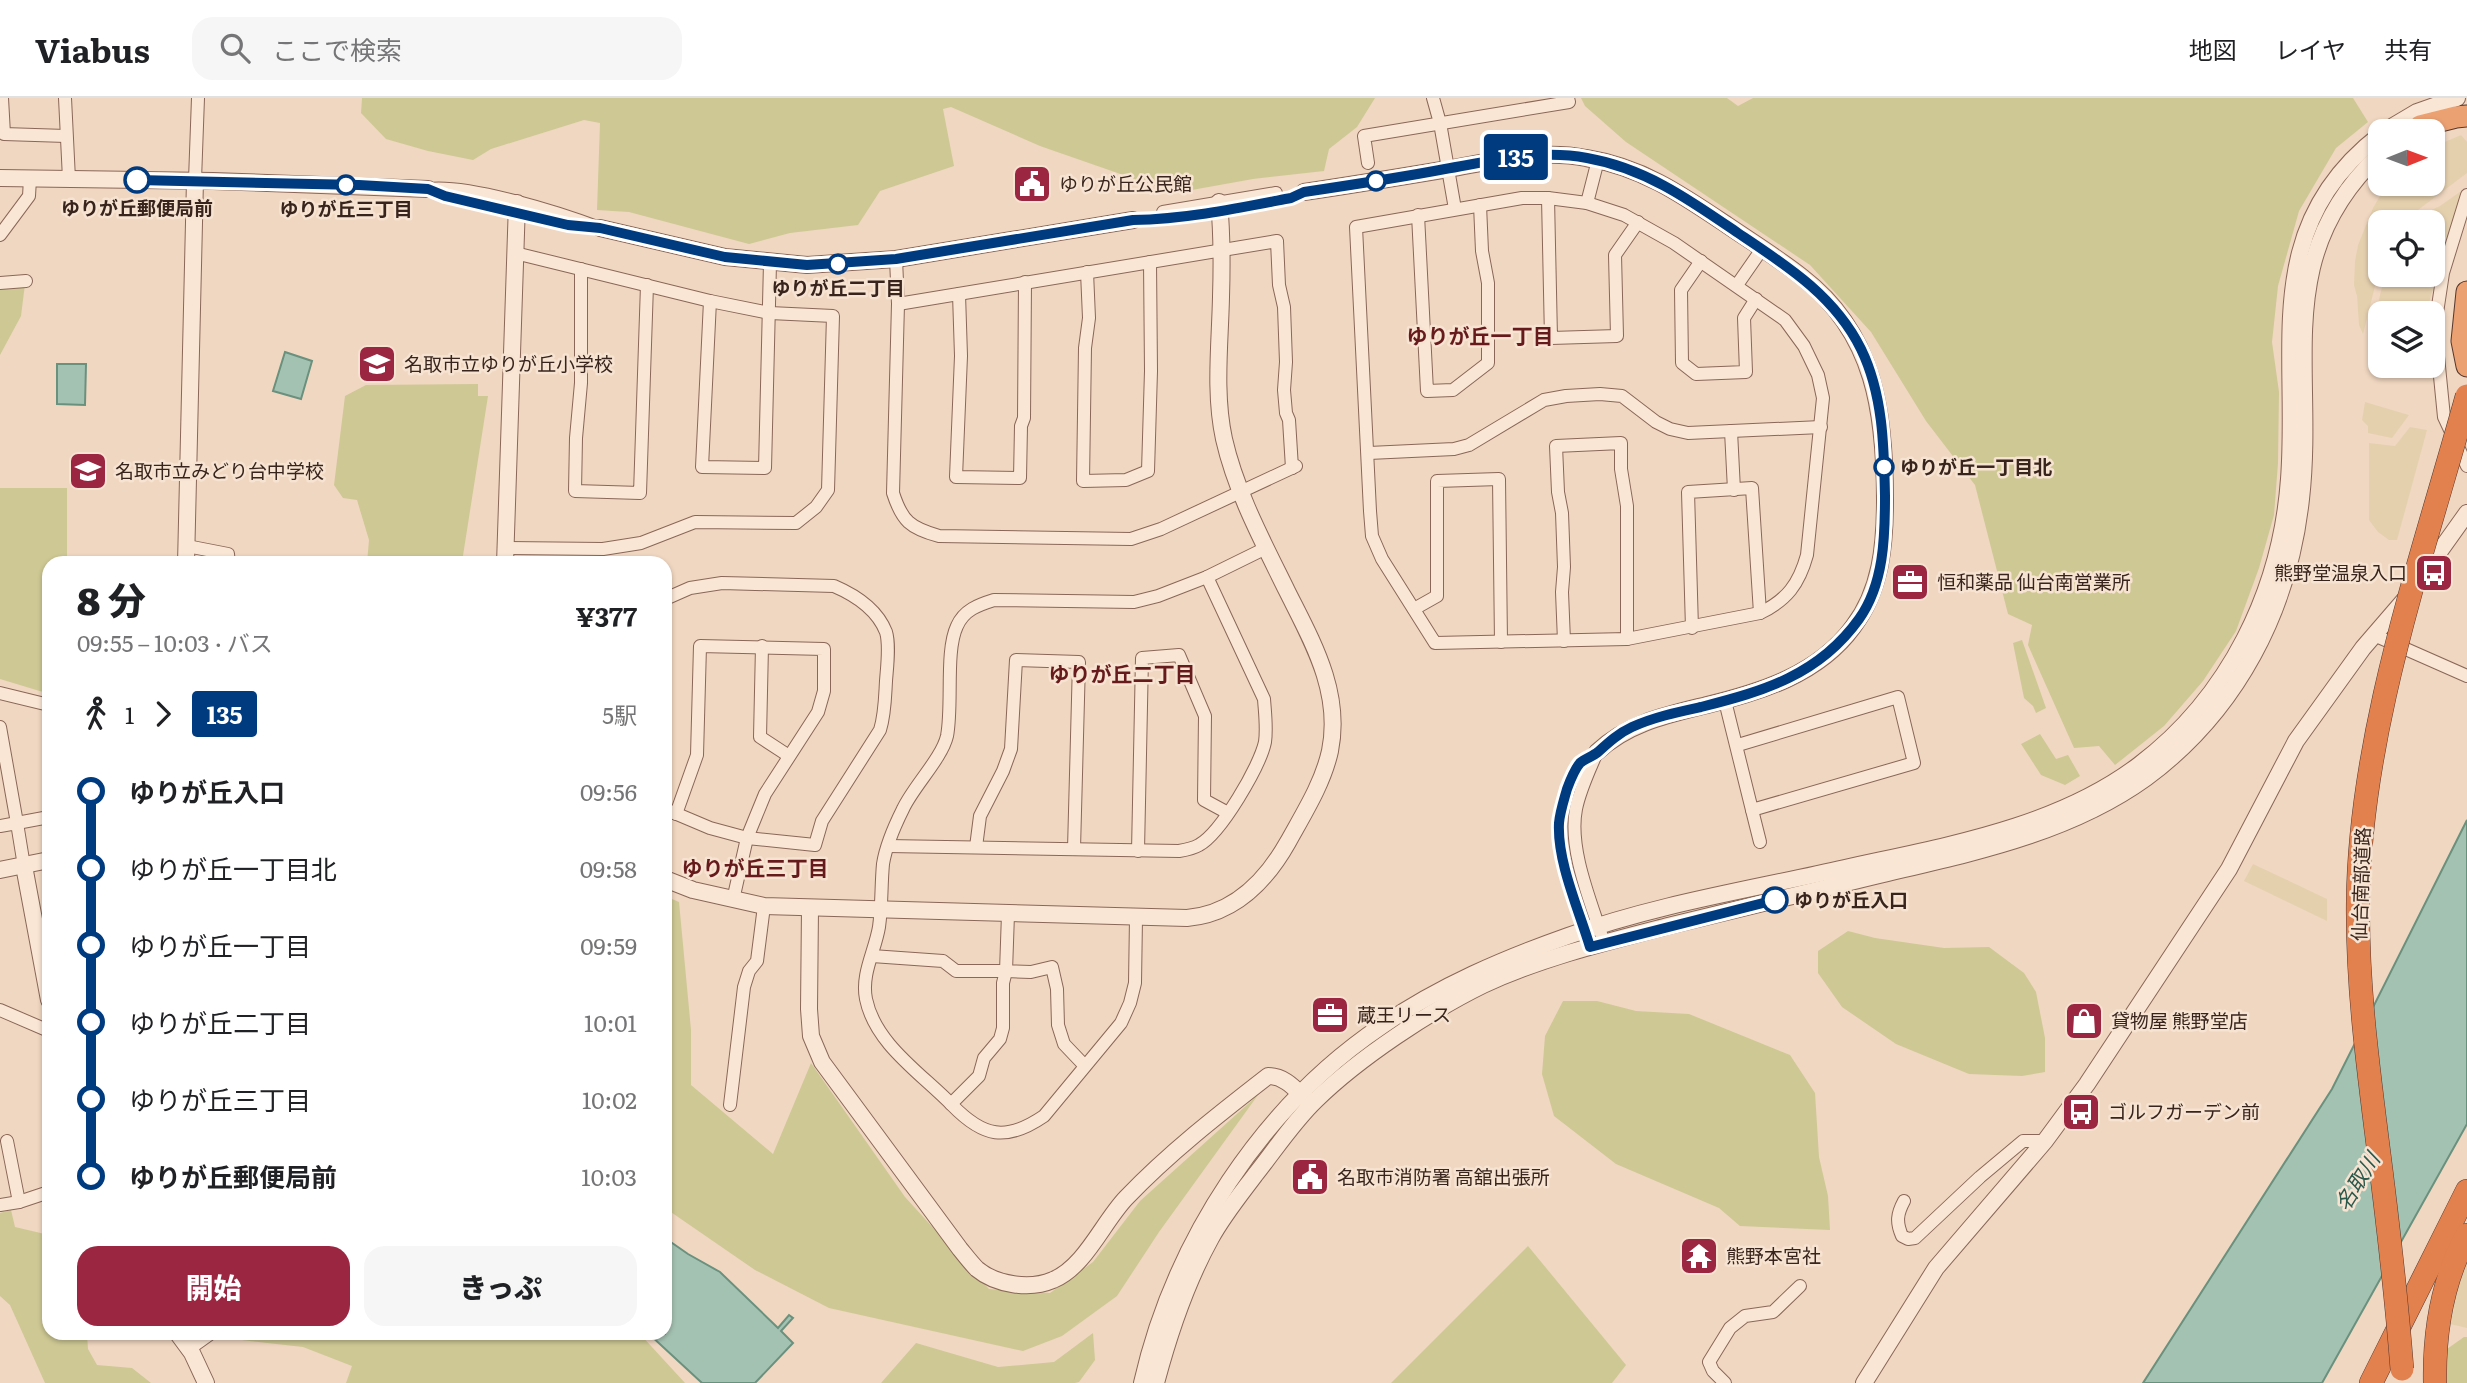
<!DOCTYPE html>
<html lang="ja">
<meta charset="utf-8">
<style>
body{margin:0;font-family:Literata,"Noto Sans JP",serif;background:#f6f6f6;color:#202124;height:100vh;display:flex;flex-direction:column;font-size:26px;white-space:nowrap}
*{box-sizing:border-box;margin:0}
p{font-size:23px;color:#757577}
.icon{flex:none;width:38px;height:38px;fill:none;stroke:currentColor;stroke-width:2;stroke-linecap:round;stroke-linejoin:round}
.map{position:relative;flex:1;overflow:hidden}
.drawer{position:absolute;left:42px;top:458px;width:630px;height:784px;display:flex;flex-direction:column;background:#fff;border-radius:21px;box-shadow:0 2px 5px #0004}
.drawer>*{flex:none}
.badge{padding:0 14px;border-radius:5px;font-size:24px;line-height:46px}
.needle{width:46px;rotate:89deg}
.controls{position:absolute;left:2368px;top:21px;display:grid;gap:14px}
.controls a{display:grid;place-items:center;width:77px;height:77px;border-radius:14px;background:#fff;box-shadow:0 2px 5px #0004;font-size:35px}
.map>.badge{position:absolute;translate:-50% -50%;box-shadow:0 0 0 4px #fff}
.legs{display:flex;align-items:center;gap:10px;height:77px;padding:0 35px;font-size:23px}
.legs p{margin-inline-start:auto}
.overview{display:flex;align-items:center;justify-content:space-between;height:119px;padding:0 35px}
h1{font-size:38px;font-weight:800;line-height:52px}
.action{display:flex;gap:14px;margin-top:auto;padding:14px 35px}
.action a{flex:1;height:80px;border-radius:21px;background:#9b2641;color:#fff;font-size:28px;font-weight:800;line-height:80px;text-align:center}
.action a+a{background:#f6f6f6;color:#202124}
ul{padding:0 35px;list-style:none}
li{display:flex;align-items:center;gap:24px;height:77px;font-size:26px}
li i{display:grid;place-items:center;width:10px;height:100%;margin:0 9px;background:currentColor}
li i::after{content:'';width:18px;height:18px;margin:-9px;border:5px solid;border-radius:50%;background:#fff}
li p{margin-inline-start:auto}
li:first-child i{background:linear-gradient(#0000 50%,currentColor 0)}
li:last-child i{background:linear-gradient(currentColor 50%,#0000 0)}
header{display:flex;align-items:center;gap:42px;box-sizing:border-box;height:98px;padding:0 35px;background:#fff;border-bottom:2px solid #e0e0e0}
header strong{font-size:33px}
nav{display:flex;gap:38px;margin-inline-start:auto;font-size:24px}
.search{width:490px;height:63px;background:#f6f6f6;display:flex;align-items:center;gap:18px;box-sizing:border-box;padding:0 24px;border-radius:21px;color:#757577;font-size:26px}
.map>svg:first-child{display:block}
.farmland{fill:#e5d0ae}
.green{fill:#cec894}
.water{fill:#a4c2b2;stroke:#6a907e;stroke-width:2}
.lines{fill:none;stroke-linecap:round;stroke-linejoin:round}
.minor-casing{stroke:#8a6758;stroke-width:14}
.tertiary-casing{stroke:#8a6758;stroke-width:18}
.trunk-casing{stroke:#57372c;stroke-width:23}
.motorway-casing{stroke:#57372c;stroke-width:24}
.minor{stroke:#fae6d4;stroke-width:12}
.tertiary{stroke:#fae6d4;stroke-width:16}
.trunk{stroke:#eba172;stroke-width:21}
.motorway{stroke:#e2804e;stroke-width:23}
.motorway-bridge-casing{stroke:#57372c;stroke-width:24;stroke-linecap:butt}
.motorway-bridge{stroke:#e2804e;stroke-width:23}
.line-1-casing{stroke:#fff;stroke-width:16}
.line-1{stroke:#003b80;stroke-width:10}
.stop-1-dot{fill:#fff;stroke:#003b80;stroke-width:3.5}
.labels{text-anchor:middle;stroke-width:5;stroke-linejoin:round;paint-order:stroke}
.poi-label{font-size:19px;fill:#39241d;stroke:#f7e3d1;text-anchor:start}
.stop-label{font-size:19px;font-weight:bold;fill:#39241d;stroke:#f7e3d1}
.street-label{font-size:19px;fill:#39241d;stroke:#f7e3d1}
.neighbourhood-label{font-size:21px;font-weight:bold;fill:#671a1c;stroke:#f7e3d1}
.water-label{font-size:21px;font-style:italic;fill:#2b594c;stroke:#f7e3d1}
</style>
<header>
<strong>Viabus</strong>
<div class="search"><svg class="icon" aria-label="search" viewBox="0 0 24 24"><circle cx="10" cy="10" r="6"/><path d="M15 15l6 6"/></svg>ここで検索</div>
<nav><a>地図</a><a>レイヤ</a><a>共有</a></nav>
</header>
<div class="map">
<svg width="2467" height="1285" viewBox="0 0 2467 1285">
<rect width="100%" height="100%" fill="#f0d7c1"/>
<g class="farmland">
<polygon points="2461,37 2467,44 2467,75 2402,124 2380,124 2380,168 2363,236 2359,227 2357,198 2354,187 2355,163 2358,147 2373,110 2387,86 2432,86 2433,49"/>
<polygon points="2464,91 2448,141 2433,128 2432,124 2427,124 2419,118 2440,108"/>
<polygon points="2433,165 2439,169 2426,215 2380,215 2380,246 2369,241 2385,177 2432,177"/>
<polygon points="2365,304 2409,317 2392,340 2368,335 2368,328 2362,322"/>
<polygon points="2410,329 2427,332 2397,442 2389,442 2378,434 2369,422 2369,345 2395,348"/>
<polygon points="2253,766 2327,801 2327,823 2244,783"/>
<polygon points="2467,1165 2467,1230 2450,1226 2454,1211 2453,1203"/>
</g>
<g class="green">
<polygon points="362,0 1375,0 1357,29 1329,51 1324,73 1253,81 1175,95 1040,48 951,9 943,11 954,68 880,93 858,127 790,135 749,146 629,114 597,112 600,25 584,22 491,51 473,62 428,53 386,41 361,15"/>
<polygon points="1581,0 1727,0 1738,8 1753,0 2353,0 2368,24 2336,50 2299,113 2278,188 2272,244 2279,294 2278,365 2274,417 2259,470 2236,533 2203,583 2164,628 2115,667 2099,648 2074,650 2028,547 2032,527 2008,516 1975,387 1926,323 1871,234 1810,167 1626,44 1585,8"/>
<polygon points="25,186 21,218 0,257 0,189"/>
<polygon points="478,286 478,298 488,298 462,464 367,465 369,442 357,402 343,400 334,387 345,298 366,287"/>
<polygon points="0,390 67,390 67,465 49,466 49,589 43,594 0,581"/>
<polygon points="2022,542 2046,610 2036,615 2033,608 2024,600 2013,545"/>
<polygon points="2040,636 2056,661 2068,657 2080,678 2065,687 2041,677 2021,646"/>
<polygon points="665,798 679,804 691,932 691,987 773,1056 811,965 905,1099 989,1191 1050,1195 1093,1164 1140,1103 1258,997 1159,1134 1117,1198 1062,1238 1023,1253 829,1210 755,1172 665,1110"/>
<polygon points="1848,833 1875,840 1944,850 1989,849 2024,875 2036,894 2045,940 2045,974 2022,978 1969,976 1896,946 1842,909 1818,875 1818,853"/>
<polygon points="1563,903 1597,903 1636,913 1689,916 1790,957 1815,995 1819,1059 1828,1098 1830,1132 1740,1128 1719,1110 1616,1066 1554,1018 1542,976 1545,938"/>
<polygon points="11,1112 15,1129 49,1137 49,1236 87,1236 88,1251 97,1267 132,1270 151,1285 45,1285 10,1207 0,1198 0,1115"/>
<polygon points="1528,1148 1626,1267 1612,1285 1391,1285"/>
<polygon points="1093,1235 1095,1262 1079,1284 1075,1285 881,1285 916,1245 998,1269 1054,1264"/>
<polygon points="229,1236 640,1236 685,1285 346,1285 352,1268 303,1249 233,1241"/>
<polygon points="2464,1239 2467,1239 2467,1285 2447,1285 2447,1251"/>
</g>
<g class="water">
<polygon points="285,254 312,263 301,301 273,293"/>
<polygon points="57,266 86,266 85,307 57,306"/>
<polygon points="2467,722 2467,1026 2322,1285 2143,1285 2332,991"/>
<polygon points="665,1140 688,1156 720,1174 778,1230 789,1217 793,1220 781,1233 793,1245 755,1285 702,1285 649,1236 665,1236"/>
</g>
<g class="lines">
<defs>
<g id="minor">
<polyline points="2,0 4,36 66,38"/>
<polyline points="65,0 69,81"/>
<polyline points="1433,0 1440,25 1455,111"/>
<polyline points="1368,65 1364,38 1569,4 1568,0"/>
<polyline points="195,82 198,0"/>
<path d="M428 91C469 86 560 115 600 130"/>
<polyline points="430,92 445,98 525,116"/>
<polyline points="2467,97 2443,175 2435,228 2444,319 2467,368"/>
<path d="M1522 100H1548L1587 105 1624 117 1674 145 1785 222 1804 248 1818 277 1823 300 1807 457C1799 486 1787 502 1760 515L1627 541 1435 545 1382 461 1372 438 1370 413 1356 129Z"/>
<polyline points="1548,100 1551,240 1617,238 1615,157 1638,124"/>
<polyline points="1587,105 1598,62"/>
<polyline points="1163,114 1276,95"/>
<polyline points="1418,117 1427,293 1453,292 1488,265 1488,185 1482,153 1480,107"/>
<path d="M1133 122C1187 121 1239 110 1291 100L1304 94"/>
<polyline points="0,137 29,98 30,81"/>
<path d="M896 161 898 206 893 395C902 423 910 430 939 438L1131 441 1161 431 1296 368"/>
<polyline points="1701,163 1681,192 1682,265 1696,276 1746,274 1744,220 1756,201"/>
<polyline points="581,171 581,285 576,340 575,393 640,395 647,187"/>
<polyline points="1087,174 1089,220 1085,250 1083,383 1126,382 1148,373 1151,273 1150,164"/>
<polyline points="0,185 26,183"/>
<polyline points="1737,187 1762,151"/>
<polyline points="959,196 961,258 956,379 1020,380 1021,328 1024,320 1025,184"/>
<polyline points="710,203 702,369 765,370 770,165"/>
<polyline points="898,206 1277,143 1279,187 1284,209 1286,264 1284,292 1286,315 1289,322 1292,370"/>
<polyline points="1731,333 1734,392"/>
<polyline points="1369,355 1454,351 1469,347 1544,302 1566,298 1600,296 1622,298 1656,324 1670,331 1688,335 1821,329"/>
<polyline points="187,448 228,456 229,466"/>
<polyline points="506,450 603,451 641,445 695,424 796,425 816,409 828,392 833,218 770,215 710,203 515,155"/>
<path d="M665 501 690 490 722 485 834 488C855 497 877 511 886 534 890 547 887 569 886 583 885 600 885 616 880 632L822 723 815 747 747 740 710 730 665 711"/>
<polyline points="1414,511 1437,498 1437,383 1499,381 1501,544"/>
<polyline points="1692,530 1688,394 1752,390 1760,515"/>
<polyline points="2374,537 2467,578"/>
<polyline points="1564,543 1562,494 1564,469 1562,415 1558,394 1556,348 1621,345 1621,371 1627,408 1627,541"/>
<polyline points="762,548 760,639 789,658"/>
<polyline points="0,595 49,607"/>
<polyline points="1725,603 1752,712 1914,665 1898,599 1738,647"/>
<polyline points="0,629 17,725 49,719"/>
<path d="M1597 654C1589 673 1580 691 1576 711 1568 752 1592 806 1604 845"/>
<polyline points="1752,712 1760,744"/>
<polyline points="676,716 697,657 700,548 824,551 824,593 818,614 765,696 747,740 733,802"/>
<polyline points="0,728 17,725 24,768"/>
<path d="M888 748 1179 753C1185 752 1194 750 1199 747 1221 735 1260 668 1265 644 1267 630 1265 615 1264 601L1207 479"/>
<polyline points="976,749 980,718 1003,673 1011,651 1016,562 1079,564 1074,751"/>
<polyline points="1138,753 1142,560 1179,557 1205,618 1204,702 1228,715"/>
<polyline points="1008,816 1006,873 1031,874 1052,869 1057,891 1058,927 1064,946 1084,967"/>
<path d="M1136 820 1135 885 1130 905 1121 925 1044 1018C1006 1044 983 1039 952 1007 922 976 875 946 866 901 861 876 875 853 879 829 882 808 881 787 883 766 886 747 895 727 903 711 913 689 942 660 947 638 953 607 945 553 957 528 964 512 978 507 994 502L1134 504 1158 498 1207 479 1266 450"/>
<polyline points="1587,839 1561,754 1559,724 1570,684 1580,665 1597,654"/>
<polyline points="872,858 943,863 956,873 1006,873 1003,885 1003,930 1000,941 984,960 979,978 951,1006"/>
<polyline points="0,912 49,933"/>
<polyline points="730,1007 744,889 749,873 757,863 764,808"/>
<polyline points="7,1043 19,1104"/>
<path d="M1904 1103C1897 1116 1896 1124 1902 1138L1908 1141 1915 1140 1980 1079 2023 1043H2045"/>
<polyline points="0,1107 19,1104 49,1094"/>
<polyline points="189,1251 210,1236"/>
<polyline points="1725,1285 1713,1273 1709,1264 1730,1230 1745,1218 1773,1214 1800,1188"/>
</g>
<g id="tertiary">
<polyline points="2385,33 2417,14 2457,0"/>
<polyline points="0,80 213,83 428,91"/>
<path d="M1304 94C1352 87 1400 79 1448 71 1494 63 1540 51 1586 60 1642 69 1681 96 1727 127 1752 144 1778 160 1802 179 1875 235 1885 316 1885 402 1885 447 1881 492 1853 529 1819 576 1761 594 1707 607 1667 617 1628 625 1597 654"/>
<polyline points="600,130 725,159 807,167 896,161 1133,122"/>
<polyline points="186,466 195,82"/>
<polyline points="505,466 517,105"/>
<polyline points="24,768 49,902"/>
<polyline points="0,772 49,762"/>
<path d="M665 781 693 792 764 808 1187 820C1234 816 1266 783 1288 744 1304 715 1323 685 1330 653 1342 594 1312 543 1287 493 1263 444 1236 394 1224 341 1214 295 1220 246 1221 199 1222 167 1222 135 1219 104"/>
<path d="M810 810 809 911 811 938 822 964 960 1151C965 1157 971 1165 977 1171 996 1187 1030 1192 1053 1182 1085 1169 1103 1124 1126 1100 1169 1055 1219 1016 1268 978 1285 978 1295 991 1307 1002"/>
<polyline points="178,1236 192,1255 206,1285"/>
<path d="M1142 1285C1174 1144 1262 1008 1383 927 1440 888 1503 861 1568 838 1657 806 1753 791 1845 770 1944 748 2056 730 2139 667 2229 599 2281 493 2289 381 2299 250 2259 130 2380 37"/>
<path d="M1156 1285C1169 1236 1186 1185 1211 1140 1223 1118 1240 1097 1255 1077 1275 1052 1293 1024 1316 1002 1359 960 1430 913 1483 887 1541 860 1606 844 1668 828 1737 811 1806 795 1875 778 1967 756 2067 737 2146 680 2237 613 2289 512 2301 401 2316 269 2270 159 2380 56"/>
<polyline points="1864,1285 1936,1170 2045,1043 2087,986 2229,771 2296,643 2363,550 2407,499 2467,415"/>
</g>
<g id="trunk">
<polyline points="2420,28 2456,19 2467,18"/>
<polyline points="2467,194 2462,243 2467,268"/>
</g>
<g id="motorway">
<polyline points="2371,1285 2467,1093"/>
<path d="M2435 1285C2434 1233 2442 1183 2467 1137"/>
</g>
</defs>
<use href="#minor" class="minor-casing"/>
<use href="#tertiary" class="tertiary-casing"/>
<use href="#trunk" class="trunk-casing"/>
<use href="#motorway" class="motorway-casing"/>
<use href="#minor" class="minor"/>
<use href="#tertiary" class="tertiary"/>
<use href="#trunk" class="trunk"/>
<use href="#motorway" class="motorway"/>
<defs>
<path id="motorway-bridge" d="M2402 1271C2396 1194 2387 1117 2377 1040 2367 961 2357 883 2358 803 2360 634 2422 461 2467 298"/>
</defs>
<use href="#motorway-bridge" class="motorway-bridge-casing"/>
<use href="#motorway-bridge" class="motorway-bridge"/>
</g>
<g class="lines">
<defs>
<path id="line-1" d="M137 82 359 87 428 91 445 98 568 127 600 130 725 159 807 167 896 161 1133 122C1187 121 1239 110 1291 100L1304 94C1351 87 1398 80 1445 71 1492 63 1539 51 1587 60 1645 70 1690 102 1738 135 1786 167 1835 198 1861 251 1883 296 1884 348 1885 398 1885 439 1884 486 1859 521 1819 577 1764 593 1701 609 1678 614 1654 619 1632 629 1619 635 1609 644 1598 654 1593 658 1585 661 1580 665 1574 672 1570 683 1567 691 1564 702 1560 714 1559 725 1557 764 1579 812 1590 849L1775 802"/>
</defs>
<use href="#line-1" class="line-1-casing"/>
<use href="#line-1" class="line-1"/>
</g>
<defs>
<symbol id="civic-square" viewBox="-11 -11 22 22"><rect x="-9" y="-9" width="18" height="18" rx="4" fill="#9b2641" stroke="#f7e3d1"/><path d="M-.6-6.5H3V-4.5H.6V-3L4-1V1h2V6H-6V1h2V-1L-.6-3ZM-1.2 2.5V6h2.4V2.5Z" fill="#fff"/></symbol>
<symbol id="school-square" viewBox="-11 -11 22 22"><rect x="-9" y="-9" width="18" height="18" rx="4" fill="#9b2641" stroke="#f7e3d1"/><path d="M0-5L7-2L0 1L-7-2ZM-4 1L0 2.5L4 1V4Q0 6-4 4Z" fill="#fff"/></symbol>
<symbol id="bus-square" viewBox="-11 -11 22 22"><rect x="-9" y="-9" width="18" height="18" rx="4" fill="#9b2641" stroke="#f7e3d1"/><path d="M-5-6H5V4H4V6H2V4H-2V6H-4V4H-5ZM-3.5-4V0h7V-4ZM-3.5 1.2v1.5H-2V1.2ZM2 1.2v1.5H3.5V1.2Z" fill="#fff"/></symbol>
<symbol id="office-square" viewBox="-11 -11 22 22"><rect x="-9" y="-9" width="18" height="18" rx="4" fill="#9b2641" stroke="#f7e3d1"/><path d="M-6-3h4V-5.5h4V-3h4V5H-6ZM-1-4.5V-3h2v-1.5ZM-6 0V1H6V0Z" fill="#fff"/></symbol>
<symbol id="shop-square" viewBox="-11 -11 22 22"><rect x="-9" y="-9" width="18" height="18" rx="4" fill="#9b2641" stroke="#f7e3d1"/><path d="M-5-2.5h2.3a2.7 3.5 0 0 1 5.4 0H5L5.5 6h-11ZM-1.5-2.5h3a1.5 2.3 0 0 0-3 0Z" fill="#fff"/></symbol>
<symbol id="temple-square" viewBox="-11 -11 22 22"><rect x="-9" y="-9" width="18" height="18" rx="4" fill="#9b2641" stroke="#f7e3d1"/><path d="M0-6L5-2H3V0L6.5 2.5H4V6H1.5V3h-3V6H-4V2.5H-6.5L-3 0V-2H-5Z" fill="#fff"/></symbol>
</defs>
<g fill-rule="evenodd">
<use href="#civic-square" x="1010" y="64" width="44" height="44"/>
<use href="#school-square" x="355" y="244" width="44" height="44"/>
<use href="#school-square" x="66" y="351" width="44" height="44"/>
<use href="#bus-square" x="2412" y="453" width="44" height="44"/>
<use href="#office-square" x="1888" y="462" width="44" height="44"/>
<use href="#office-square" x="1308" y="895" width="44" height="44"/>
<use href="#shop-square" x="2062" y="901" width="44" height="44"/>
<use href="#bus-square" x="2059" y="992" width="44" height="44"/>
<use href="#civic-square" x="1288" y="1057" width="44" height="44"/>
<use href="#temple-square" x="1677" y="1136" width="44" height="44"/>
</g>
<g class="stop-1-dot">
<circle cx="137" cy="82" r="12"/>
<circle cx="1376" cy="83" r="9"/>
<circle cx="346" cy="87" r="9"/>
<circle cx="838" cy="166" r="9"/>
<circle cx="1884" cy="369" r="9"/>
<circle cx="1775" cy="802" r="12"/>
</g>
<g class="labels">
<g class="poi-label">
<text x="1059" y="93">ゆりが丘公民館</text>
<text x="404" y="273">名取市立ゆりが丘小学校</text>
<text x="115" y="380">名取市立みどり台中学校</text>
<text x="2407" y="482" text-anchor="end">熊野堂温泉入口</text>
<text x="1937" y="491">恒和薬品 仙台南営業所</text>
<text x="1357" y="924">蔵王リース</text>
<text x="2111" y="930">貸物屋 熊野堂店</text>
<text x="2108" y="1021">ゴルフガーデン前</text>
<text x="1337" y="1086">名取市消防署 高舘出張所</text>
<text x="1726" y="1165">熊野本宮社</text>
</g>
<g class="stop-label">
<text x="137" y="117">ゆりが丘郵便局前</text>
<text x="346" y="118">ゆりが丘三丁目</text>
<text x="838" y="197">ゆりが丘二丁目</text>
<text x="1900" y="376" text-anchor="start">ゆりが丘一丁目北</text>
<text x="1794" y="809" text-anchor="start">ゆりが丘入口</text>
</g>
<g class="street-label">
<text transform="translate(2361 786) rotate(-88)" y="7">仙台南部道路</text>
</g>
<g class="neighbourhood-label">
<text x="1480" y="246">ゆりが丘一丁目</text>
<text x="1122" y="584">ゆりが丘二丁目</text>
<text x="755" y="778">ゆりが丘三丁目</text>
</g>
<g class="water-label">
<text transform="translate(2358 1084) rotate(-58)" y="7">名取川</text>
</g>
</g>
</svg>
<div class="controls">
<a><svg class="needle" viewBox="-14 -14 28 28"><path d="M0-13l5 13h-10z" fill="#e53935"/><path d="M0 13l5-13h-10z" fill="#757577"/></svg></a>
<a><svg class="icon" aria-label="locate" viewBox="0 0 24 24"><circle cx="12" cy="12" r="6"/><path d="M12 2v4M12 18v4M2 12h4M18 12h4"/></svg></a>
<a><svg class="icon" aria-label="layers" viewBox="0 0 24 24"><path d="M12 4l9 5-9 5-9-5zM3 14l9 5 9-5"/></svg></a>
</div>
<b class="badge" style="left:1516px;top:59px;background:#003b80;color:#fff">135</b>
<section class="drawer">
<div class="overview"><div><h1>8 分</h1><p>09:55 – 10:03 · バス</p></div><b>¥377</b></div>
<div class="legs"><svg class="icon" aria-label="walk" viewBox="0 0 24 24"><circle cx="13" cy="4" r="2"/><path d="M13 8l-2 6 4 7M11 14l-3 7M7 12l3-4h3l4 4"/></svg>1<svg class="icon" aria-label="forward" viewBox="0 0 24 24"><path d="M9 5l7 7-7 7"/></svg><b class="badge" style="background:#003b80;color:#fff">135</b><p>5駅</p></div>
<ul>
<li><i style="color:#003b80"></i><b>ゆりが丘入口</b><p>09:56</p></li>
<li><i style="color:#003b80"></i><span>ゆりが丘一丁目北</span><p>09:58</p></li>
<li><i style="color:#003b80"></i><span>ゆりが丘一丁目</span><p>09:59</p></li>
<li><i style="color:#003b80"></i><span>ゆりが丘二丁目</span><p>10:01</p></li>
<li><i style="color:#003b80"></i><span>ゆりが丘三丁目</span><p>10:02</p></li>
<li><i style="color:#003b80"></i><b>ゆりが丘郵便局前</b><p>10:03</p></li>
</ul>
<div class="action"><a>開始</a><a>きっぷ</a></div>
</section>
</div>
